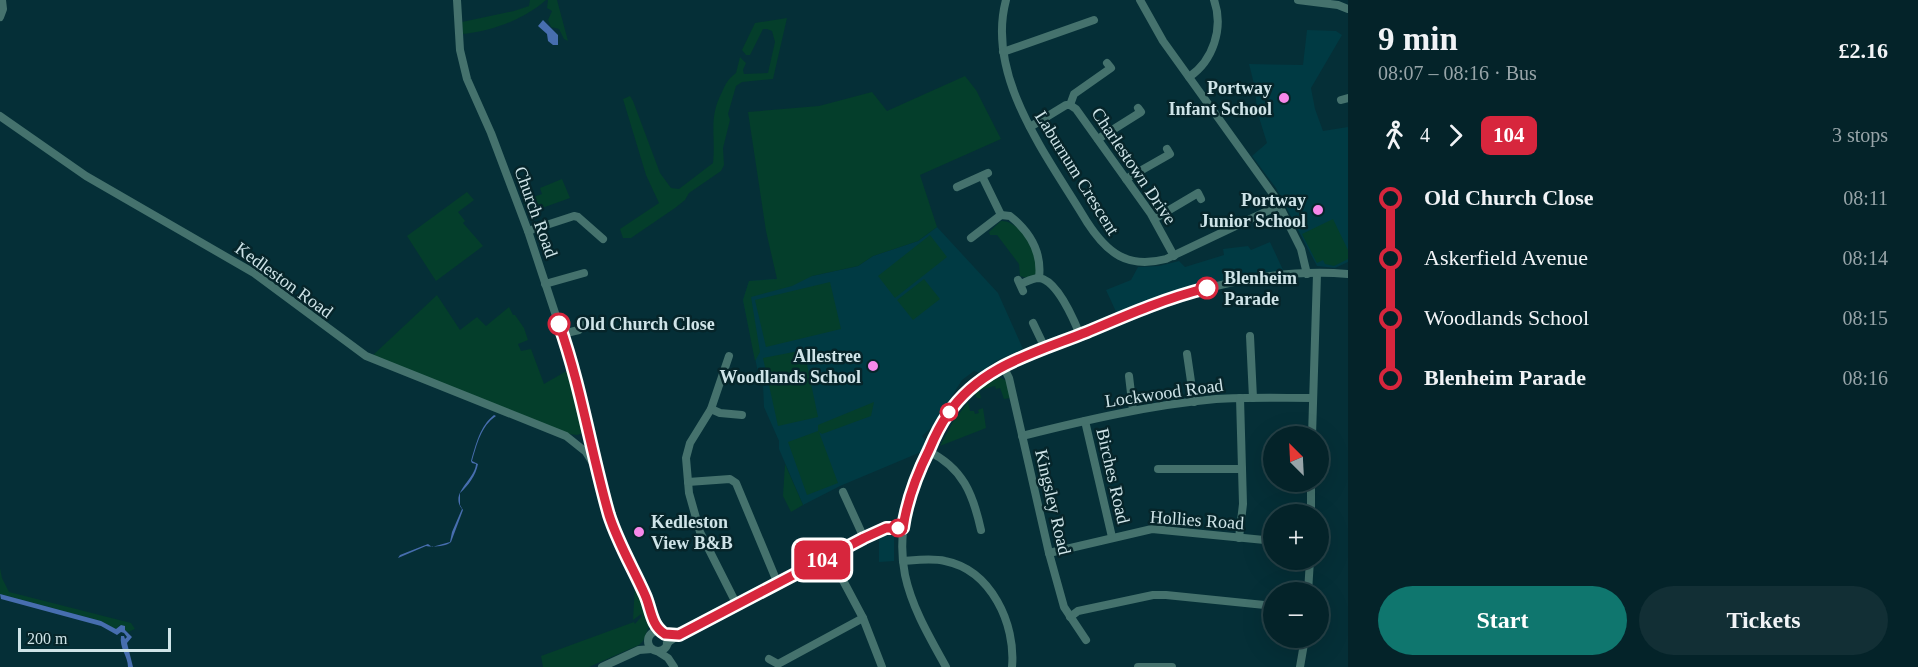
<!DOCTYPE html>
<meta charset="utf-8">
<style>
body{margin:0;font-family:Georgia,serif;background:#122f35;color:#f1f3f6;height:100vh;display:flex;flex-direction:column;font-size:22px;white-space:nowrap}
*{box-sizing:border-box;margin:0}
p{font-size:20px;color:#97a4a8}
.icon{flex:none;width:33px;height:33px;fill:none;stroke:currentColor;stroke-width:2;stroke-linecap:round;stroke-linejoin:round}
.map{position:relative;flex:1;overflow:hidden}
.side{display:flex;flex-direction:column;background:#042329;width:570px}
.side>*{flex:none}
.badge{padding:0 12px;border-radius:9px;font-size:21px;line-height:39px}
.needle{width:39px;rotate:336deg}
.tools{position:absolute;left:1263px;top:426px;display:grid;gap:12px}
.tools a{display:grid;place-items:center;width:66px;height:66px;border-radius:50%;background:#042329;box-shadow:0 6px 24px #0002,0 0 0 2px #254046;font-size:30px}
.scale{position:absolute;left:18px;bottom:15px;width:153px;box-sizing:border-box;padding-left:6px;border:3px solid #cfe4e8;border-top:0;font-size:16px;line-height:21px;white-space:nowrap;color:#cfe4e8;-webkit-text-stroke:4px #06252a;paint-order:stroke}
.map>.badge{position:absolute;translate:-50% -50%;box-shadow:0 0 0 3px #fff}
.legs{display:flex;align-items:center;gap:9px;height:66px;padding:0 30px;font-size:20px}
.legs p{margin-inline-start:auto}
.overview{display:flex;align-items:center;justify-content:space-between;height:102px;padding:0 30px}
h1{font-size:33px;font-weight:700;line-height:45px}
.cta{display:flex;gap:12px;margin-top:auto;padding:12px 30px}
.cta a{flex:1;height:69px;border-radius:36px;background:#0f766e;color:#fff;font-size:24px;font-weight:700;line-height:69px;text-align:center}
.cta a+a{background:#122f35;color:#f1f3f6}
ul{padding:0 30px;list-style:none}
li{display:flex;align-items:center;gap:21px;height:60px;font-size:22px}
li i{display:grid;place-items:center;width:9px;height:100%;margin:0 8px;background:currentColor}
li i::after{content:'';width:15px;height:15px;margin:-8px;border:4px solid;border-radius:50%;background:#042329}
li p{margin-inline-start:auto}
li:first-child i{background:linear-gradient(#0000 50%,currentColor 0)}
li:last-child i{background:linear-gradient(currentColor 50%,#0000 0)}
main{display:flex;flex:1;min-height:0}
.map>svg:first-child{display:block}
.built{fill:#003a43}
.green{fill:#043e2b}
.water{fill:#476eaf}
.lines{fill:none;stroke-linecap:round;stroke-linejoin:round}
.minor{stroke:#45726d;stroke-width:8}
.line-1-casing{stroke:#fff;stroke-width:14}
.line-1{stroke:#d7263d;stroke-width:9}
.poi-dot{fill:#f888ea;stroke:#06252a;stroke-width:2}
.stop-1-dot{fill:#fff;stroke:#d7263d;stroke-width:3}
.labels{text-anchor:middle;stroke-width:5;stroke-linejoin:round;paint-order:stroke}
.poi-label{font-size:18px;font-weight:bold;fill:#cfe4e8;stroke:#06252a;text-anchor:end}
.street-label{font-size:18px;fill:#cfe4e8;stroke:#06252a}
.stop-label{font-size:18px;font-weight:bold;fill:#cfe4e8;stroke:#06252a;text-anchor:start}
</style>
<main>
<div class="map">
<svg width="1348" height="667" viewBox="0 0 1348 667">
<rect width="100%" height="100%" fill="#052f37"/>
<g class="built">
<polygon points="1307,30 1336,31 1342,35 1311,88 1315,109 1323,131 1348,127 1348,262 1335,268 1317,266 1276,188 1252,156 1267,143 1257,111 1255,88 1249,64 1303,65"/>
<polygon points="937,227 998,293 1023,349 998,360 979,373 974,371 962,380 932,427 922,436 927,442 921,452 840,486 803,505 779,449 779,441 764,407 763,384 760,382 743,300 749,281 812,276 858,266 873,256 918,241"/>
<polygon points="1270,242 1284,272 1213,283 1192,289 1168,295 1118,316 1106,290 1131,280 1138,267 1159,266 1179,261 1185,267 1224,255 1223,249 1248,246 1251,250"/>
<polygon points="879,533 894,533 894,561 879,562"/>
</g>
<g class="green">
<path d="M530 0H546C523 20 492 31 463 34L462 22 514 11 529 6Z"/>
<polygon points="548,0 557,0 568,41 564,39 559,29 551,27 548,20 552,11 547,8"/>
<path d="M787 18 773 79 742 82 736 86 728 114 730 120 723 148 724 165 721 171 689 193 685 200 675 208 631 238H623L620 229 659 203 646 175 623 99 630 96 633 101 660 173 671 188 679 189 713 163C716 134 708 119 722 92 726 83 728 79 736 73L740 57 746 63 743 70 744 74 768 73 775 42 772 31 767 29H763L750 55H746L742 50 755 23Z"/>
<polygon points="965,76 976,90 1001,139 920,175 937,227 918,241 873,256 858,266 812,276 792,286 751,297 760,352 755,361 743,300 749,281 777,279 766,231 748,112 819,106 872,92 887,111"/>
<polygon points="562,179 570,198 528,213 523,201 542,194 540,188"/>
<polygon points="467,192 474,200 458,212 465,221 463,223 483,246 436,281 407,236"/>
<polygon points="1333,219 1348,250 1348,259 1334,266 1325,264 1323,260 1317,263 1302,234"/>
<path d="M1001 221C1016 219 1035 246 1036 259 1037 264 1036 269 1036 274L1026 278 1020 276 1019 264 997 235H990L989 232Z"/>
<polygon points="930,235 947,257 895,298 878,276"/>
<polygon points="924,279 940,299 913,320 897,300"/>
<polygon points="830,282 841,329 766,347 755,300"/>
<path d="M437 295 460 330 477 317 486 326 509 307 513 315H515L524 328 528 340 518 344 521 351 531 349 544 384 570 369C574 386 586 417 583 433L577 435 568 434 371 357Z"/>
<polygon points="804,350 818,417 778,426 763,358"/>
<polygon points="995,375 1007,381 1010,398 1004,399 1000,388 996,389 995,386 979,390 981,398 977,398 974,393 976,389"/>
<polygon points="874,402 871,416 822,434 819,432 838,483 807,495 788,442 818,431 818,425"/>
<polygon points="968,402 970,411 974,411 975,414 979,413 978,410 983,408 986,428 940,446 953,422"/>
<polygon points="785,464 803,505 791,512 783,496"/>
<polygon points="0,568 2,578 9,592 131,623 135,629 128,632 124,630 125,627 120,625 116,629 101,621 0,594"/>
<polygon points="637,584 646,605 645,608 650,624 643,641 639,645 589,667 543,667 541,656 634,622 635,624 642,616 641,614 633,620 635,585"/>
</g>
<g class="water">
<polygon points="543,20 558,35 558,45 553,45 548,41 547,34 538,26"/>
<path d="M494 415 496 416C481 426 477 444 472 461L478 464C476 475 468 486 460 493V505L463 510 451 542C445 547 432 547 426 546L398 558 400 555 428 544 432 547 450 542 452 532 462 509C449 493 475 480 476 464L472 463 471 461C476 444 480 426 494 415Z"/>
<path d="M0 594 101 621 116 629 121 625 125 626V630L132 637 127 643 133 667H128C128 656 119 648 121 636H124L125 639 127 637 124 633 121 632 117 635 101 626 1 599Z"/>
</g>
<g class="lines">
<g class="minor">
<polyline points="457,0 460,50 467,79 491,133 528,231 562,334 579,391 597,473 614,530 645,595 653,621 661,632"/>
<path d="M1006 0C985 78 1049 158 1087 222 1107 253 1127 269 1166 259L1280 205"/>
<polyline points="1140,0 1163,41 1275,197 1301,249 1307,274"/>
<polyline points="1298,0 1338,5 1348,9"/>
<polyline points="0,17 3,9 2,0"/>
<polyline points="1003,52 1094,20"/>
<path d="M1189 77C1213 61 1224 28 1214 0"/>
<polyline points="1341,100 1348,98"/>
<polyline points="1070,105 1074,94 1111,68 1107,63"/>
<polyline points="0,116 86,176 254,273 366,356 566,436 586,452 595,466"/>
<polyline points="1030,127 1066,105 1070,105 1076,109 1151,214 1174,256"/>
<polyline points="1098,139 1141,112 1138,108"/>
<polyline points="982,176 1001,215"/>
<polyline points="1126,179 1170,154 1167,149"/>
<polyline points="957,187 988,173"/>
<polyline points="1154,219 1198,193 1201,199"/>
<polyline points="528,231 574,216 578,217 603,239"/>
<path d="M971 238 1001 215 1010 216C1030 232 1042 253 1039 278"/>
<polyline points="1018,280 1023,291"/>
<polyline points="545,284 584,273"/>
<path d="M1021 284C1026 282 1032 278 1039 278 1057 280 1074 320 1080 335"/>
<polyline points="1033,323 1045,348"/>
<polyline points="562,334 579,330 581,328 581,323"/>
<polyline points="1250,336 1253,398"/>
<polyline points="1187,354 1194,402"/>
<polyline points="729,356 711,409 690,443 686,458 689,493 700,532 737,605"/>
<polyline points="1003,366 1009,378 1049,553 1064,607 1086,640"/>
<polyline points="1129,376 1133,410"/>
<polyline points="711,409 720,413 742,415"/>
<polyline points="1085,421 1112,537"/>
<path d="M1022 436C1086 420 1150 405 1216 399 1248 397 1280 398 1312 398"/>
<polyline points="1312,436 1317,274"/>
<path d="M928 451C963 468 973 494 981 530"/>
<polyline points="1158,469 1242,469"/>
<polyline points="688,482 730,479 736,483 778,584"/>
<polyline points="843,492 864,538"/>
<polyline points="1311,514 1311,482"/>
<polyline points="1239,538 1243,504 1240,398"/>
<polyline points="1049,553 1152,529 1274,541"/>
<polyline points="830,556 863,618 882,667"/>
<path d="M903 561C917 560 932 558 945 561 991 570 1016 624 1012 667"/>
<polyline points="1308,592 1310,560"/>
<polyline points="1070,617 1078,611 1153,595 1166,595 1274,606"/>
<circle cx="658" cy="641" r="10"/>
<polyline points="667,643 679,635 864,538 886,528 903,528"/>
<polyline points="657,651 668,658 674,667"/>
<polyline points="769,659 778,664 863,618"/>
<polyline points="602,667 639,650 652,649"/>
<path d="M946 667C930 638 912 608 905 575 896 530 910 488 930 448 938 431 946 415 958 401 972 384 990 372 1009 363 1117 319 1227 264 1348 274"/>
<polyline points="1138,667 1172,667"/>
<polyline points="1300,667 1305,638"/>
</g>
</g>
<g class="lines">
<defs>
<path id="line-1" d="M559 324C581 386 591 452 609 515 618 543 633 568 645 595 651 608 651 626 665 634L679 635 864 538 886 528H903C907 500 916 476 929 450 934 438 940 425 948 414 980 366 1037 352 1087 332 1127 315 1166 298 1207 288"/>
</defs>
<use href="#line-1" class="line-1-casing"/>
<use href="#line-1" class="line-1"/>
</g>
<g class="poi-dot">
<circle cx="1284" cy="98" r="6"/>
<circle cx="1318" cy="210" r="6"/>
<circle cx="873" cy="366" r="6"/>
<circle cx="639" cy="532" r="6"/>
</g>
<g class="stop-1-dot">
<circle cx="1207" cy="288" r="10"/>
<circle cx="559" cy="324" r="10"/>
<circle cx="949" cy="412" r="8"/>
<circle cx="898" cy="528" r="8"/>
</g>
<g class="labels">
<g class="poi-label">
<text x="1272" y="94">Portway<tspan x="1272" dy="21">Infant School</tspan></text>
<text x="1306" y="206">Portway<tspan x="1306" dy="21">Junior School</tspan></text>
<text x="861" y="362">Allestree<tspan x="861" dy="21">Woodlands School</tspan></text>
<text x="651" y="528" text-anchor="start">Kedleston<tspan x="651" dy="21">View B&amp;B</tspan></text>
</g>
<g class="street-label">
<text transform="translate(1134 166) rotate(56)" y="6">Charlestown Drive</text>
<text transform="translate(1077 173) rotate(58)" y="6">Laburnum Crescent</text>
<text transform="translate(536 212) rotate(70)" y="6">Church Road</text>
<text transform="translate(284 280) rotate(36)" y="6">Kedleston Road</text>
<text transform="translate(1164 393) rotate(-8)" y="6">Lockwood Road</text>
<text transform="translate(1113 476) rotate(77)" y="6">Birches Road</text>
<text transform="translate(1053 502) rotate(77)" y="6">Kingsley Road</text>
<text transform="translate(1197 520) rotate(4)" y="6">Hollies Road</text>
</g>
<g class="stop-label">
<text x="1224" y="284">Blenheim<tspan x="1224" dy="21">Parade</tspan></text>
<text x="576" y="330">Old Church Close</text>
</g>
</g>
</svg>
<div class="tools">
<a><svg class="needle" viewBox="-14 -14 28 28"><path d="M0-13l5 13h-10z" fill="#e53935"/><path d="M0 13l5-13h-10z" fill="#97a4a8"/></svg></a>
<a>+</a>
<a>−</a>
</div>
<div class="scale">200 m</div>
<b class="badge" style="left:822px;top:560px;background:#d7263d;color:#fff">104</b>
</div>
<section class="side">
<div class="overview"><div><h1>9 min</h1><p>08:07 – 08:16 · Bus</p></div><b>£2.16</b></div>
<div class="legs"><svg class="icon" aria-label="walk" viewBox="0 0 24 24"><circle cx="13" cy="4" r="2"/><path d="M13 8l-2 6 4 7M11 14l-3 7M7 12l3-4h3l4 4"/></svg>4<svg class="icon" aria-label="forward" viewBox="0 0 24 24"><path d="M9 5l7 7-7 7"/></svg><b class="badge" style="background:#d7263d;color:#fff">104</b><p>3 stops</p></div>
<ul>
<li><i style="color:#d7263d"></i><b>Old Church Close</b><p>08:11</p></li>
<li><i style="color:#d7263d"></i><span>Askerfield Avenue</span><p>08:14</p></li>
<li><i style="color:#d7263d"></i><span>Woodlands School</span><p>08:15</p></li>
<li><i style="color:#d7263d"></i><b>Blenheim Parade</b><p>08:16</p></li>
</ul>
<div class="cta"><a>Start</a><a>Tickets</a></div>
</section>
</main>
